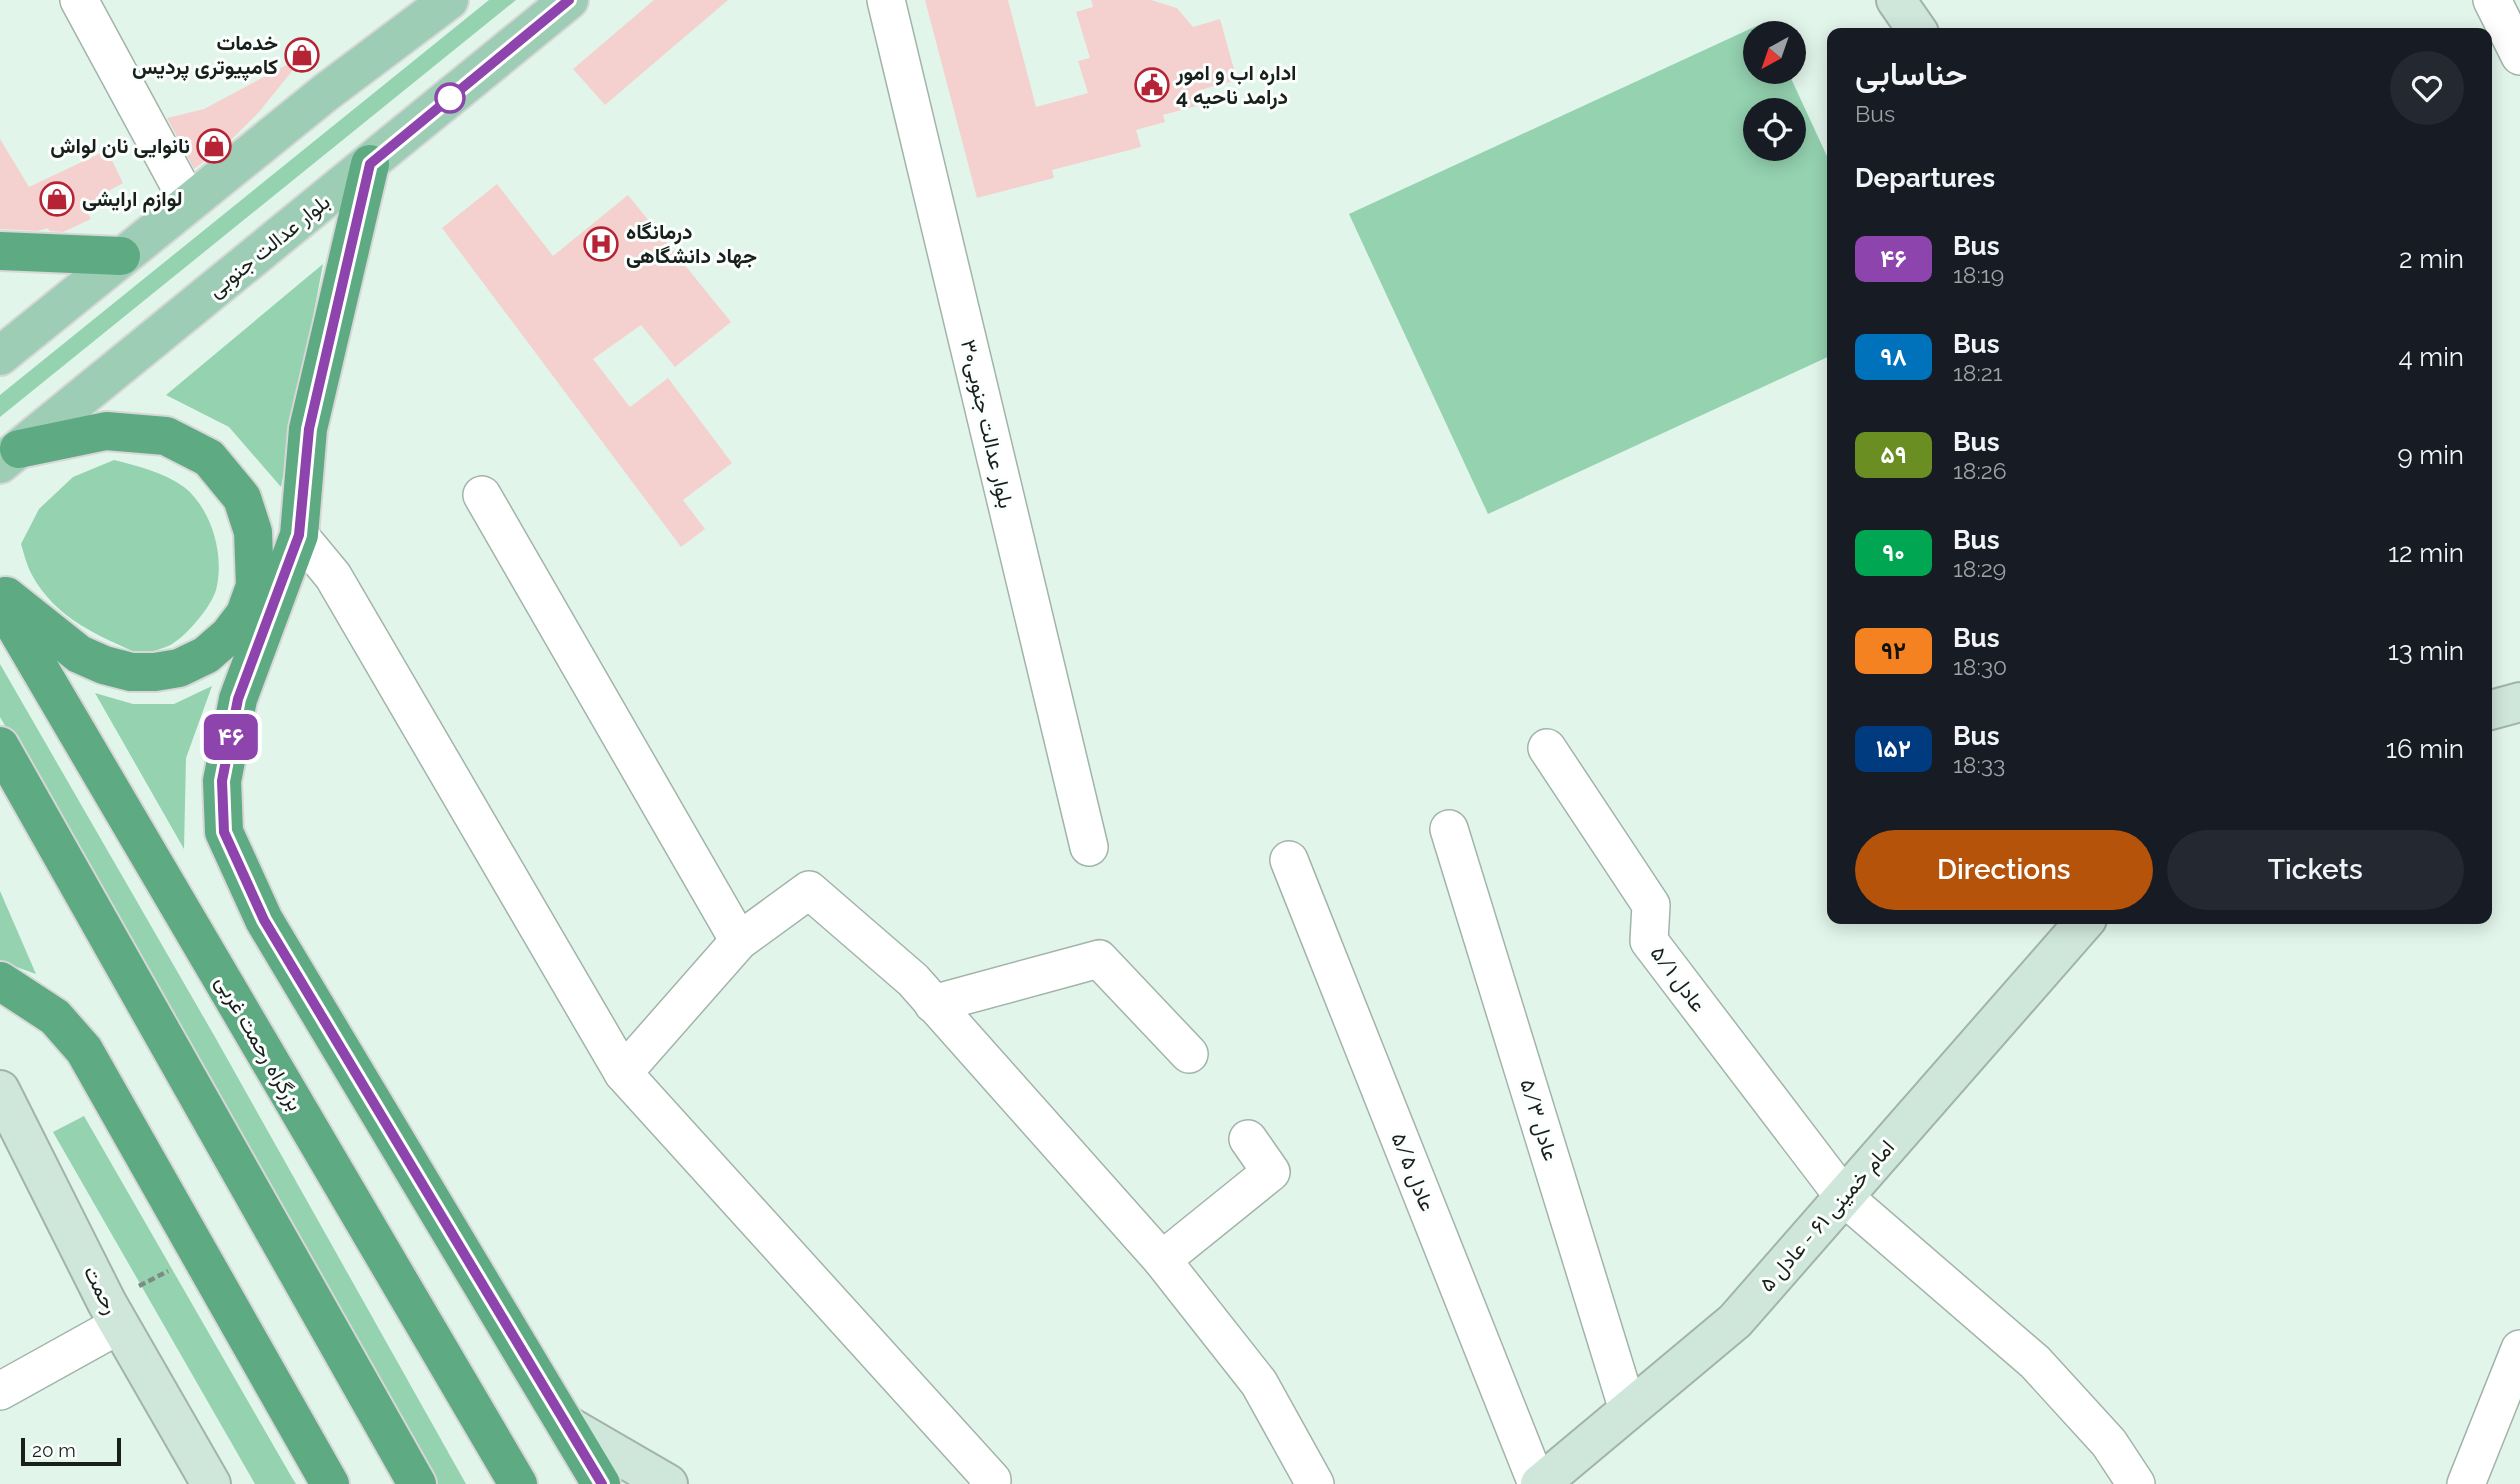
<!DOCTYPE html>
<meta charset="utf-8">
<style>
body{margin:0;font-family:Raleway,Vazirmatn,sans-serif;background:#242831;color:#f1f3f6;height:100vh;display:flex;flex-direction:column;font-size:26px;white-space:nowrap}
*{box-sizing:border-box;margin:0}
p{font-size:23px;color:#9ea1a6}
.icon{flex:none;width:38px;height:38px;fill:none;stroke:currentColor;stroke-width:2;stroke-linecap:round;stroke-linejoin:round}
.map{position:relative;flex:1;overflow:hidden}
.side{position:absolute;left:1827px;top:28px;width:665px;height:896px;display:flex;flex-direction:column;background:#171b24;border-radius:14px;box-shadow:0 4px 18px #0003}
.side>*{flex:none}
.badge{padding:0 14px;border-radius:10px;font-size:24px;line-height:46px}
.needle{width:46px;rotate:220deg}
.tools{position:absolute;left:1743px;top:21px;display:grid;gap:14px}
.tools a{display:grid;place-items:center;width:63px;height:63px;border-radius:50%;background:#171b24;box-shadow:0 4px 18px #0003;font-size:35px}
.scale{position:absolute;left:21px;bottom:18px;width:100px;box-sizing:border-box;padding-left:7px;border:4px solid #19201c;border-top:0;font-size:19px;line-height:24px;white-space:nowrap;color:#19201c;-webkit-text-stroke:5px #fafefc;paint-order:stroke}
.map>.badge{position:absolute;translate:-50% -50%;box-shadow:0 0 0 4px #fff}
h2{padding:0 28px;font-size:26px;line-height:63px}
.round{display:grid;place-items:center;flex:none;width:74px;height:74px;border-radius:37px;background:#242831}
.overview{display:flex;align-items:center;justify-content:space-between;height:119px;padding:0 28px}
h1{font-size:33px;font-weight:600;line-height:52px}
.action{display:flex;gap:14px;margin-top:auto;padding:14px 28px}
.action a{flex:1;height:80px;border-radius:42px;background:#b45309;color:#fff;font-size:28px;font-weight:600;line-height:80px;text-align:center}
.action a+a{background:#242831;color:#f1f3f6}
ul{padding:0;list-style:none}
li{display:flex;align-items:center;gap:21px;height:98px;padding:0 28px}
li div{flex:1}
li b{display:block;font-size:26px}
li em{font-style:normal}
li .badge{min-width:77px;font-weight:700;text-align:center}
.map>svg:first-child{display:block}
.green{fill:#94d2b0;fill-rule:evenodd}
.building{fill:#f4d1cf}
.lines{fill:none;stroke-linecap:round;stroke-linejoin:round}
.street-casing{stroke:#a2b4aa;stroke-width:40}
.secondary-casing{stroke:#a2b4aa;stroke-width:42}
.primary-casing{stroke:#d6d7d6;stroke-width:42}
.highway-casing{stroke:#d6d7d6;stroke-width:42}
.path{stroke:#7e8b83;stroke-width:4.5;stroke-dasharray:7 3.5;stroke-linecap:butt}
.street{stroke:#fff;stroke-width:37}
.secondary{stroke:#cfe6da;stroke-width:38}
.primary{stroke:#9ecdb5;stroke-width:38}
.highway{stroke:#5eab83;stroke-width:38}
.line-casing{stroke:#fff;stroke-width:16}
.line{stroke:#8e44ad;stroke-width:10}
.stop-dot{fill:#fff;stroke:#8e44ad;stroke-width:3.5}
.labels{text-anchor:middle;stroke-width:6;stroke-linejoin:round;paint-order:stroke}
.poi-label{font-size:21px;font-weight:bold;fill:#19201c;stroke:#fafefc;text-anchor:start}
.street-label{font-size:21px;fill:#19201c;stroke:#fafefc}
</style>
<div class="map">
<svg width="2520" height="1484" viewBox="0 0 2520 1484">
<rect width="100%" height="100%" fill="#e2f5ea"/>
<g class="green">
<polygon points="489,0 516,0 0,417 0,395"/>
<path d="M1765 22 1770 33H1755V72H1788L1832 167V355L1488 514 1349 214ZM1755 110H1794V149H1755Z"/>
<polygon points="323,264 281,487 229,427 166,395"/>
<path d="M114 460C138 466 163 472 184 487 212 509 225 556 216 590 211 607 187 635 172 644 164 649 151 651 142 655 99 636 56 619 32 575 27 566 24 554 21 544L39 509 73 477Z"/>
<polygon points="0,664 215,1037 466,1484 437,1484 0,717"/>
<polygon points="212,686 186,758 184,849 95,693 133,704 174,704"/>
<polygon points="0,891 36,974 0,961"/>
<polygon points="84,1116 291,1476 296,1484 255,1484 53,1132"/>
</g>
<g class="building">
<polygon points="654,0 728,0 605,105 573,69"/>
<polygon points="925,0 1008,0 1036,107 1088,93 1078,61 1090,58 1076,12 1093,7 1091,0 1151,0 1177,8 1193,27 1220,19 1237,80 1200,90 1204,104 1163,115 1165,122 1136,130 1141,147 1052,170 1054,178 977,198"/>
<polygon points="305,55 259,112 227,144 194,169 167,118 204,109"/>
<polygon points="0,139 29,187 107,150 123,183 103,194 106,200 86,210 91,219 63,232 49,231 48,228 38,231 0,229"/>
<polygon points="497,184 553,256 628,195 731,322 675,367 641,325 593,359 630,407 668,378 732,463 683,500 705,529 681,547 442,228"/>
</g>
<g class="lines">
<defs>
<g id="street">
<polyline points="79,0 189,203"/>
<polyline points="886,0 1089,847"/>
<polyline points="2492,0 2520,56"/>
<polyline points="482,495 739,941"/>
<polyline points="299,535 333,576 623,1073 992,1480 988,1484"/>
<polyline points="1547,748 1651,905 1649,941 1844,1197 2035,1362 2109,1443 2136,1484"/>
<polyline points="1449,829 1628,1410"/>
<polyline points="1289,860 1537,1484"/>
<polyline points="933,1004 1099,959 1189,1054"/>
<polyline points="623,1073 739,941 809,890 913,980 1162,1260 1259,1383 1315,1484"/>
<polyline points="1162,1260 1271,1172 1248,1139"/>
<polyline points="0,1391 119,1325"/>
<polyline points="2466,1484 2520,1349"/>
</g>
<g id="secondary">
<polyline points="1896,0 1919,33"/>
<polyline points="2487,711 2520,702"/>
<polyline points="0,1090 107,1303 211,1484"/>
<polyline points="568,1426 668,1484"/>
<polyline points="1540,1484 1735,1321 2087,919"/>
</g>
<g id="primary">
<polyline points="0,356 325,93 449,0"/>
<polyline points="0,464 569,0"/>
</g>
<g id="highway">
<polyline points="370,164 308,429 299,535 238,699 222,781 224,832 264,920 601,1484"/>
<polyline points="0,251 121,256"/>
<polyline points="6,596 79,654 104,665 131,672 155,672 179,668 206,655 229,635 245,614 255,586 253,532 242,498 209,458 166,436 106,431 19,449"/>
<polyline points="0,601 518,1484"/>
<polyline points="0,746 417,1484"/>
<polyline points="0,981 55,1017 84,1050 330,1484"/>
</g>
</defs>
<use href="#street" class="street-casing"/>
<use href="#secondary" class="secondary-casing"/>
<use href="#primary" class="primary-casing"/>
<use href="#highway" class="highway-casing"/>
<polyline class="path" points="139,1286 168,1271"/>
<use href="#street" class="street"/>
<use href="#secondary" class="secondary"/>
<use href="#primary" class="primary"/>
<use href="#highway" class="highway"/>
</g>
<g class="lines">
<defs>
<polyline id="line" points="569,0 370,164 309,429 299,535 238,699 222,781 224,832 264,920 602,1484"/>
</defs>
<use href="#line" class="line-casing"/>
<use href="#line" class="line"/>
</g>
<defs>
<symbol id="shop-ring" viewBox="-11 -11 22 22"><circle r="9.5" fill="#fafefc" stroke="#b52334" stroke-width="1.5"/><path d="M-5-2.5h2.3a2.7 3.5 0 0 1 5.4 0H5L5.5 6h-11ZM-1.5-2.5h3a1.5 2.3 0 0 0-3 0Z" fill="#b52334"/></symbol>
<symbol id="civic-ring" viewBox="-11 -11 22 22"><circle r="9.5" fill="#fafefc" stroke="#b52334" stroke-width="1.5"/><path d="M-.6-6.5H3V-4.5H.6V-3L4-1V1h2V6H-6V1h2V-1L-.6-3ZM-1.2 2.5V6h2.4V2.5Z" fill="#b52334"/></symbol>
<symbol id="hospital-ring" viewBox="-11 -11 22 22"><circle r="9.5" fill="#fafefc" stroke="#b52334" stroke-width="1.5"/><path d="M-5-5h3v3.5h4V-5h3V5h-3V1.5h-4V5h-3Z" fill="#b52334"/></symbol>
</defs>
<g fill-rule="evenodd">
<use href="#shop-ring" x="283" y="36" width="38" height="38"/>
<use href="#civic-ring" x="1133" y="66" width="38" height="38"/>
<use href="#shop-ring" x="195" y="127" width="38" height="38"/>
<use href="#shop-ring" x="38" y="180" width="38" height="38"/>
<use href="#hospital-ring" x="582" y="225" width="38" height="38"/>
</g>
<circle class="stop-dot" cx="450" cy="98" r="14"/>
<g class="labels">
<g class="poi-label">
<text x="278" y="50" text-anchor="end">خدمات<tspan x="278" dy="24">کامپیوتری پردیس</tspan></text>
<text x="1176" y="80">اداره اب و امور<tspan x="1176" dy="24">درامد ناحیه 4</tspan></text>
<text x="190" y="153" text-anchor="end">نانوایی نان لواش</text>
<text x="82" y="206">لوازم ارایشی</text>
<text x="626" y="239">درمانگاه<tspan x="626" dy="24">جهاد دانشگاهی</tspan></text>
</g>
<g class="street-label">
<text transform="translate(269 246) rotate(-39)" y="7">بلوار عدالت جنوبی</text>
<text transform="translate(987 424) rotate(77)" y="7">بلوار عدالت جنوبی۳۰</text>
<text transform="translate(1678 979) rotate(53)" y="7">عادل ۵/۱</text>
<text transform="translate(259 1043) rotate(60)" y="7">بزرگراه رحمت غربی</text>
<text transform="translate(1539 1120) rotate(73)" y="7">عادل ۵/۳</text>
<text transform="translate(1413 1172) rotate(68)" y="7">عادل ۵/۵</text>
<text transform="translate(1827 1216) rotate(-49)" y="7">امام خمینی ۶۱ - عادل ۵</text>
<text transform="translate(101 1290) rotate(63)" y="7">رحمت</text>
</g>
</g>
</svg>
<div class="tools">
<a><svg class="needle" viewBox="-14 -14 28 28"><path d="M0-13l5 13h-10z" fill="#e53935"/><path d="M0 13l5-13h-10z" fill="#9ea1a6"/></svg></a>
<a><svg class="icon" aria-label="locate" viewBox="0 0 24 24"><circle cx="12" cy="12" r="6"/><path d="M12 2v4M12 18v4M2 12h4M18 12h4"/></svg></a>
</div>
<div class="scale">20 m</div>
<b class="badge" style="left:231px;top:737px;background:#8e44ad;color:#fff">۴۶</b>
<section class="side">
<div class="overview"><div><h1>حناسابی</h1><p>Bus</p></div><a class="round"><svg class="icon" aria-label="heart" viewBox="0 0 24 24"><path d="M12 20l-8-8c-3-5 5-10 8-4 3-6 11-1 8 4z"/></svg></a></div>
<h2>Departures</h2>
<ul>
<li><span class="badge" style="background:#8e44ad;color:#fff">۴۶</span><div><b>Bus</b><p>18:19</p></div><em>2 min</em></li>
<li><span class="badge" style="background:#0072bc;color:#fff">۹۸</span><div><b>Bus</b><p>18:21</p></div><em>4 min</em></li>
<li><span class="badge" style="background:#6b8e23;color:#fff">۵۹</span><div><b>Bus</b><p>18:26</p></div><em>9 min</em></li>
<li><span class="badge" style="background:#00a651;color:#fff">۹۰</span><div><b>Bus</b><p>18:29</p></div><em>12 min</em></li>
<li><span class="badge" style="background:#f58220;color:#111">۹۲</span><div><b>Bus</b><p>18:30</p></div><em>13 min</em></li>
<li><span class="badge" style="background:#003b80;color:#fff">۱۵۲</span><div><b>Bus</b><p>18:33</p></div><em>16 min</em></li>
</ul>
<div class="action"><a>Directions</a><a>Tickets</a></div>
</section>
</div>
